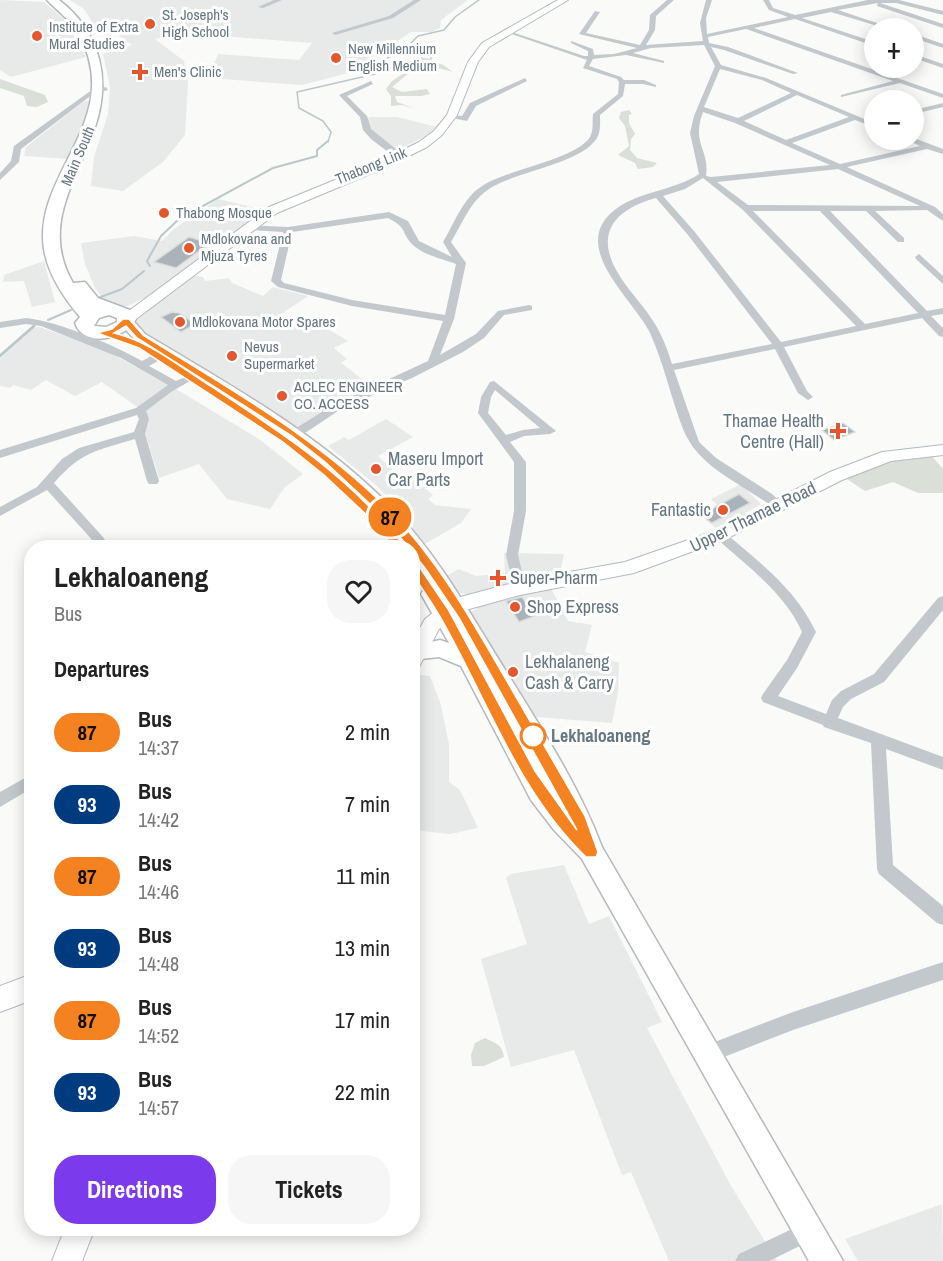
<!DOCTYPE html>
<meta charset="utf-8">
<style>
body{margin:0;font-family:"Archivo Narrow",sans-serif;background:#f6f6f6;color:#222;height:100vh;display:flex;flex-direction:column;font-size:22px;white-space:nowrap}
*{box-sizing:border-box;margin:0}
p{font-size:20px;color:#767676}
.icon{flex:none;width:33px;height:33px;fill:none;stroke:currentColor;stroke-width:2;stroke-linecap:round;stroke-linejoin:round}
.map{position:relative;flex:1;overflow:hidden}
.panel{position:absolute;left:24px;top:540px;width:396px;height:696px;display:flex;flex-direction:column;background:#fff;border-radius:24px;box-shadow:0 3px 15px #0003}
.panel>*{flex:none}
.badge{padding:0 12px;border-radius:20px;font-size:21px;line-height:39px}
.buttons{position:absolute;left:864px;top:18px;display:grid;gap:12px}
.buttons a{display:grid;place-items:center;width:60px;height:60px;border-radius:50%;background:#fff;box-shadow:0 3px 15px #0003;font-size:30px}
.map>.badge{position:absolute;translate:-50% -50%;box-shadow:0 0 0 3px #fff}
h2{padding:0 30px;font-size:22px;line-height:54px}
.round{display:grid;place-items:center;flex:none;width:63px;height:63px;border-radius:24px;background:#f6f6f6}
.headline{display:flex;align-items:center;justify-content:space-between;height:102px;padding:0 30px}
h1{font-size:28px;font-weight:700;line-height:45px}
.cta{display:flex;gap:12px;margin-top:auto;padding:12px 30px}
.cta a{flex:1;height:69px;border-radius:24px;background:#7c3aed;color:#fff;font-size:24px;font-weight:700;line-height:69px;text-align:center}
.cta a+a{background:#f6f6f6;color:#222}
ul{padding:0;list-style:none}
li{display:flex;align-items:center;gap:18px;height:72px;padding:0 30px}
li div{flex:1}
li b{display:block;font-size:22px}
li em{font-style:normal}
li .badge{min-width:66px;font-weight:700;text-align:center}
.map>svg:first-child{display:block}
.built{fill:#e8e9e9}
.green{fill:#dadfd7}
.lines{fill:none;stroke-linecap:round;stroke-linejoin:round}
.stream-far2{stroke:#bbc7cb;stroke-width:1.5}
.stream-far1{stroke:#bbc7cb;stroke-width:2}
.stream{stroke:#bbc7cb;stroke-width:3}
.building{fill:#aab3b9;stroke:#dcdcda;stroke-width:1.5}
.secondary-casing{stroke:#b3babf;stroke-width:2}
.primary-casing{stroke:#b5babe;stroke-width:3}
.highway-casing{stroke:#b4b9bd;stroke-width:3}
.street{fill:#c3c8cc;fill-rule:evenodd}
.secondary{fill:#fff;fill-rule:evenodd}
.primary{fill:#fff;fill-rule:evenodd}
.highway{fill:#fff;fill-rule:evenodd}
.line{fill:#f58220;stroke:#fff;stroke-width:1.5}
.poi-dot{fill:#e4572e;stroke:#fff;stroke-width:2}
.stop-dot{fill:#fff;stroke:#f58220;stroke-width:3}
.labels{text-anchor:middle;stroke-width:6;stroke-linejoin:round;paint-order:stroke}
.far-poi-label{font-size:15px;fill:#657683;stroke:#fff;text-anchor:start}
.far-street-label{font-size:15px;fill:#657683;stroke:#fff}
.poi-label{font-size:18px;fill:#657683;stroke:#fff;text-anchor:start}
.street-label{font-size:18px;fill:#657683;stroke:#fff}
.stop-label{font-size:18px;font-weight:bold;fill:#657683;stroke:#fff;text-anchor:start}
</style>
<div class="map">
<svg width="943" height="1261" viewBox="0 0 943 1261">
<rect width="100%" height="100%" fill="#fafaf8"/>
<g class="built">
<polygon points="0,0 44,2 63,18 86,57 11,77 0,70"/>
<polygon points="70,0 468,0 441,20 440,28 431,32 411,32 393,44 379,49 364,69 302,85 208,78 218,54 299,60 312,43 208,35 209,23 155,39 184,61 188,83 185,135 163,162 123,191 91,186 94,157 108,114 110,87 103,54 132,45 105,25 94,25 84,9"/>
<polygon points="91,100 90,114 70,159 24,156 26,147 83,102"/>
<polygon points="369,117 397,117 437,127 428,135 396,151 377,137 366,124"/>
<polygon points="218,199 264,210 181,273 203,277 205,281 229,278 232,283 263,296 273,287 308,296 278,316 302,329 316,322 348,341 334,348 347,359 341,363 374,388 298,428 140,329 137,322 140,315 156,303 143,299 127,306 116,306 106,303 95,288 85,264 81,243 134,236 162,241 174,229"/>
<polygon points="44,261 55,302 32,307 24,281 3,282 4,275"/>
<polygon points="39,327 103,349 181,392 259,439 303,474 285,487 270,509 227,499 199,464 159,478 145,433 147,414 102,382 75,396 46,380 31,390 13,385 10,388 0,386 0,359 33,328"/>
<polygon points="386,419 413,437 378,456 399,476 405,473 433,495 428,499 435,505 471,509 461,523 423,545 397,519 405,516 377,486 328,446 344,437 349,440"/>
<polygon points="741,484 761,504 717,529 701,515 718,506 711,499"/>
<polygon points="504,553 564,554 561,569 563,577 551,588 568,621 592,625 585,652 619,663 618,693 612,723 536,717 470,612 477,609 466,594 456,592 444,577 459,569 476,576 505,573"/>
<polygon points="413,674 430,676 441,705 449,745 449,782 460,790 478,828 450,834 413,830"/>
<polygon points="564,865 589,924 609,916 662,1022 647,1028 730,1184 777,1261 669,1261 631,1172 622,1175 574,1050 511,1067 481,959 527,944 506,878 511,874"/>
<polygon points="942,1204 943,1261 858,1261 845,1239"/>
</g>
<g class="green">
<polygon points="433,54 432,61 443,65 453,72 417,62 415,68 392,87 402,92 427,89 430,94 421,96 395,96 397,102 416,109 402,105 391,106 391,96 386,89 392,81 413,67 417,56 429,59"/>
<polygon points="0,79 45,95 48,102 37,107 27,106 24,96 0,88"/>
<polygon points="629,110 632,114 629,115 629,123 635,134 631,139 630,150 637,158 657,163 653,167 638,169 635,163 618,155 629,146 625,126 619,118 621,112"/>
<polygon points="930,454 943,469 943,493 918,493 893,482 865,491 847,479 875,464"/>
<path d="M485 1038C495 1043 503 1045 504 1057L484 1066H472L471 1055 475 1043Z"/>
</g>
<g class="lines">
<polyline class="stream-far2" points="328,142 331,132 323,121 299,108 297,92 375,74 384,60 407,47 418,36 444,30 455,17 479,0"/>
<g class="stream-far1">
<polyline points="150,266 147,261 161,236 179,219 273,168 317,156 317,150 328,141"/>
<polyline points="98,298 122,289 144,271"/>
<polyline points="48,320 71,310"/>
</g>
<polyline class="stream" points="0,356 34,326"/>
</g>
<g class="building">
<polygon points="189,237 210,243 176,268 154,262"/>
<polygon points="172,312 179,313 196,324 181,332 161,317"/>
<polygon points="843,423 855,432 834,440 822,430"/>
<polygon points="739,494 750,503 712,523 701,515"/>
<polygon points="522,597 535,616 519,622 506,601"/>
</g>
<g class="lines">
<defs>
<g id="secondary">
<polygon points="558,0 568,0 489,47 478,62 457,115 442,135 427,147 387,167 277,213 132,322 122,322 122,316 269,207 379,162 419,142 434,131 447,115 468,62 482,43"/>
<polygon points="943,445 943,455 891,461 842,480 726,539 634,573 520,595 462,611 439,629 419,667 412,669 412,642 425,619 449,600 520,581 625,562 714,531 830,472 882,452"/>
<polygon points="32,974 32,1000 0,1012 0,986"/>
<polygon points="65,1228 95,1228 82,1261 52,1261"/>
</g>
<path id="primary" d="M126 316 131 318 145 334C232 386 322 436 393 509 440 557 473 619 509 676 543 731 579 786 602 847L843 1261H809L582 859 554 830 531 800 461 666 439 657 412 660V646L440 640 449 643 421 594 424 589 432 587 412 558V548H404C335 456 230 400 135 340L118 321Z"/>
<path id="highway" d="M47 0H59C79 15 93 36 99 59 121 144 26 202 73 283L85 282 98 298 130 310 136 319C126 339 84 349 75 323L80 317C64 298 48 275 44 249 32 173 127 119 78 33 70 19 57 11 47 0ZM109 315 117 318V322L106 327 94 326 99 318Z"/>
</defs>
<use href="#secondary" class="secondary-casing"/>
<use href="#primary" class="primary-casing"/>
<use href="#highway" class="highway-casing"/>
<g class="street">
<polygon points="274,0 282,0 263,8 258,7"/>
<polygon points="414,0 421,0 393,18 335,35 332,33 389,16"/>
<path d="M667 0H674L656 16 655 30 646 45 703 41 700 23 706 0H712L706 18 707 34 788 17 769 10 763 0H769L773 8 795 15 868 0H899L943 11V15L896 3H880L943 24V28L877 6 878 3 838 10 892 28H884L831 12 802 18 874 42V46L795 19 754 28 943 94V98L900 83 841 97V95L893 81 746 29 708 37 709 43 728 47 798 73 793 74 724 50 711 47 721 65 766 78 874 123V127L855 120 792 143 840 164 920 146 908 140 914 138 943 149V154L927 149 847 167 935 207 943 214V221L927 210 875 211 904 238V242H898L866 211H830L927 311 943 308V314L931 316 943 328V337L939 336 922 318 784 347 807 391 813 397 808 400 798 393 775 349 674 370 699 442 716 458 772 494 784 505 782 508H774C742 483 699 469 683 429 671 398 664 364 650 333 635 301 571 250 611 213 635 191 672 192 699 174L690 133 694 116 715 66 704 45 651 48 633 53 664 61V63L626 55 593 59 589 66 621 77 624 80H644L656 85V87L643 84H625L623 96 600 115C600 122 601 131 597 138 581 164 516 171 489 189 471 200 462 224 451 242L466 263 454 319 440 355 476 334 498 311 529 305 532 306V310L504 315 484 338 463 352 412 378 341 409 290 443H282V437L333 405 428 361 443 321 352 306 278 287 271 281 283 232 248 230 244 227 245 225 288 227 389 212 408 221 419 241 452 257 443 242C454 224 463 198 482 186 508 169 575 160 590 137 594 130 592 121 593 114L618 94 619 82 617 79 583 68 587 60 506 32V30L584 56H588V51L571 43V41L593 49 594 55 614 54 637 48 579 34 595 11 600 12 586 33 640 45 649 30 650 15ZM720 69 762 80 791 93 738 118 704 107ZM797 95 849 117 786 140 744 121ZM703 112 735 123 830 165 711 177 706 176C710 150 691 144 703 112ZM838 169 920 206 748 205 717 182ZM703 178 743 210 856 326 781 342 694 231 663 196 685 189ZM656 198 688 235 772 344 672 364C667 348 661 332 651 318 642 304 630 292 621 278 593 236 612 210 656 198ZM753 211H820L918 313 865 324ZM388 218C409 229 400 232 413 245 423 255 443 259 456 264L445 315 352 300 284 283 281 280 292 232Z"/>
<polygon points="914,34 943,44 943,48 914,38"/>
<polygon points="914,54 943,64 943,68 914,58"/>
<polygon points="525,78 527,81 476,106 467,121 447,117 451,115 462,116 470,103"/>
<polygon points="371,81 373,84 347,96 367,116 371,129 402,154 402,158 396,158 371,139 363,130 360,117 339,95"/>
<polygon points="106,87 108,90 93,94 21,149 19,162 0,180 0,173 11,161 14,146 89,92"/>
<polygon points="943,103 943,107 914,114 914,110"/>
<polygon points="919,254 943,276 943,284 916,259 915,257"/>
<path d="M26 318C60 322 112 344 142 361L155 354H163V358L149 366 176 381 192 374 197 377 171 392 146 411 149 419 145 434 159 481 157 484H149L147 481 135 439C96 451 82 451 54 483L103 537 105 540 103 543H95L47 490 0 516V507L37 487 62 459 79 448 134 432 139 419 137 415 0 458V450L136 408 168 385 121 358 41 326 26 324 0 328V322Z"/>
<path d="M494 381 556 431 550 434 524 436 510 442 526 462V511L518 555 526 588 520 593 514 588 506 555 514 511V462L478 413 481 397 490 382ZM495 390 540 428 523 430 506 435 488 413 491 397Z"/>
<path d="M720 531 724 532C759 562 796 589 816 632L797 668 778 696 826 714 832 700 841 691 874 674 938 598 943 596V610L884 682 851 699 843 707 838 718 943 757V770L886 749 893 865 943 906V925L937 923 879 874 877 869 871 743 824 727 823 725 763 702 761 698 763 694 787 660 802 632C785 593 747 566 716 538L714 535Z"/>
<polygon points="32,774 32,788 0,807 0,792"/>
<polygon points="943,962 943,980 793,1030 706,1064 699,1062 697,1055 699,1048 793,1012"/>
<polygon points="809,1221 816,1224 819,1231 816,1238 769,1261 735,1261 739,1254"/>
</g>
<use href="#secondary" class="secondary"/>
<use href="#primary" class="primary"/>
<use href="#highway" class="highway"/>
</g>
<path class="line" d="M123 319H129L143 335C230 389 318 438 390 511 435 557 469 615 501 671 529 719 557 767 585 816L598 852 596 857H586C517 791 486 696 439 615 429 598 417 582 407 565L409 562H416L448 609 535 771 577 830 459 618 425 568 384 517 325 462 292 436 137 338 126 326 114 333C148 341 176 364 206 383 278 430 350 476 403 545V550H395L373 521 324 475 283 442 139 348 97 333 112 329Z"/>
<g class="poi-dot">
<circle cx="150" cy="24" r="6"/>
<circle cx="37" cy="36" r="6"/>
<circle cx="336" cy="58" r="6"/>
<path d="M137 63h6v6h6v6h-6v6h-6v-6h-6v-6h6z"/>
<circle cx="164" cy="213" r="6"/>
<circle cx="189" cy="248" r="6"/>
<circle cx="180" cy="322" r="6"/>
<circle cx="232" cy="356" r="6"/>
<circle cx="282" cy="396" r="6"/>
<path d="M835 422h6v6h6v6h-6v6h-6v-6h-6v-6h6z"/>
<circle cx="376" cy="469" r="6"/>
<circle cx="723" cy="510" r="6"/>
<path d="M495 569h6v6h6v6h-6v6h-6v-6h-6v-6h6z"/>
<circle cx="515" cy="607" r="6"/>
<circle cx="513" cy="672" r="6"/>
</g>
<circle class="stop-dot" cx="533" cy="736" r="12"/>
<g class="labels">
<g class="far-poi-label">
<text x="162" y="20">St. Joseph's<tspan x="162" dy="17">High School</tspan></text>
<text x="49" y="32">Institute of Extra<tspan x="49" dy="17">Mural Studies</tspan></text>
<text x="348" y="54">New Millennium<tspan x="348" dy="17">English Medium</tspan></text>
<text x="154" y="77">Men's Clinic</text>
<text x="176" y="218">Thabong Mosque</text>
<text x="201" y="244">Mdlokovana and<tspan x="201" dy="17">Mjuza Tyres</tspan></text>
<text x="192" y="327">Mdlokovana Motor Spares</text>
<text x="244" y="352">Nevus<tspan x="244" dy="17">Supermarket</tspan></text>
<text x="294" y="392">ACLEC ENGINEER<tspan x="294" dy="17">CO. ACCESS</tspan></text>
</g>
<g class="far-street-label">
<text transform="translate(78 156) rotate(-67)" y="5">Main South</text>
<text transform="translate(371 166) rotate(-22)" y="5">Thabong Link</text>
</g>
<g class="poi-label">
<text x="824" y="427" text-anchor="end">Thamae Health<tspan x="824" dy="21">Centre (Hall)</tspan></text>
<text x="388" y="465">Maseru Import<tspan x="388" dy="21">Car Parts</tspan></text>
<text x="711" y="516" text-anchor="end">Fantastic</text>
<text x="510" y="584">Super-Pharm</text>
<text x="527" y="613">Shop Express</text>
<text x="525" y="668">Lekhalaneng<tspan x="525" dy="21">Cash &amp; Carry</tspan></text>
</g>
<g class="street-label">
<text transform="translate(753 517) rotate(-26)" y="6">Upper Thamae Road</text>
</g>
<g class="stop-label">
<text x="551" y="742">Lekhaloaneng</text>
</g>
</g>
</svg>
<div class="buttons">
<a>+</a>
<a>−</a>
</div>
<b class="badge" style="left:390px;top:517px;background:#f58220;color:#111">87</b>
<section class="panel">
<div class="headline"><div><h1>Lekhaloaneng</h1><p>Bus</p></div><a class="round"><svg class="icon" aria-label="heart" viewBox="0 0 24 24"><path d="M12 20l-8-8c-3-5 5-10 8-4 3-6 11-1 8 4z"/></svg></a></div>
<h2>Departures</h2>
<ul>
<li><span class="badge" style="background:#f58220;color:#111">87</span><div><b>Bus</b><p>14:37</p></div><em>2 min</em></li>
<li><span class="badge" style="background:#003b80;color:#fff">93</span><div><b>Bus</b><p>14:42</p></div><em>7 min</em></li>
<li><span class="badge" style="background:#f58220;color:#111">87</span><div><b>Bus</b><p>14:46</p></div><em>11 min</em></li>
<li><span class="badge" style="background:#003b80;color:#fff">93</span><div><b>Bus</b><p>14:48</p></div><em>13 min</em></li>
<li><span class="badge" style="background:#f58220;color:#111">87</span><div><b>Bus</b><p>14:52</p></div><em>17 min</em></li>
<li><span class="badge" style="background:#003b80;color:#fff">93</span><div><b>Bus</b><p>14:57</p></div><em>22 min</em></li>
</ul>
<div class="cta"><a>Directions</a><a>Tickets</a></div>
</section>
</div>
